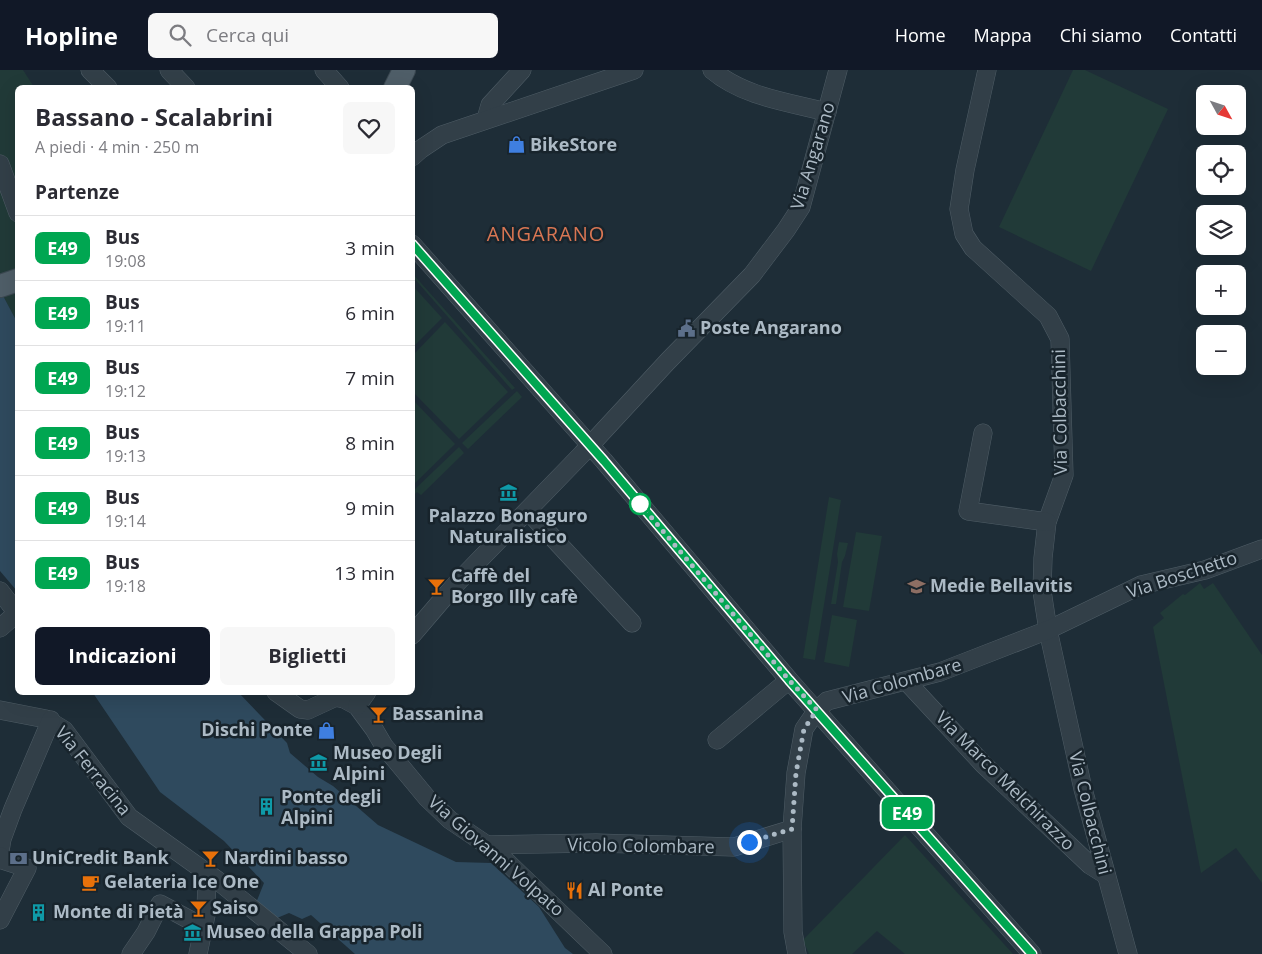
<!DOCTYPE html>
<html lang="it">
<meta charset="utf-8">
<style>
body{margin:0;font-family:"Open Sans",sans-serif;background:#f7f7f7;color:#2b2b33;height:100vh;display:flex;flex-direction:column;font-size:19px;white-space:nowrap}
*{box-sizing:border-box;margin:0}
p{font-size:16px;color:#7c7c81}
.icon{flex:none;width:28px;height:28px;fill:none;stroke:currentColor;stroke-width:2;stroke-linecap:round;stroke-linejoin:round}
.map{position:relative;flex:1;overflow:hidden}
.details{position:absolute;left:15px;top:15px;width:400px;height:610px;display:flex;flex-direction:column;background:#fff;border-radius:8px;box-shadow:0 5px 20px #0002}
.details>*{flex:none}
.badge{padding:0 10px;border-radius:8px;font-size:18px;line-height:32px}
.needle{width:32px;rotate:130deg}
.fabs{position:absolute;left:1196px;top:15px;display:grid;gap:10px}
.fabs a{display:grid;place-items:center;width:50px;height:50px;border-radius:8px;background:#fff;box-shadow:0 5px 20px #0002;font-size:25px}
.you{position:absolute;width:25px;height:25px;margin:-12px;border:4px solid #fff;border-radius:50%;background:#1a73e8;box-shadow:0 0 0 8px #1a73e833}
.map>.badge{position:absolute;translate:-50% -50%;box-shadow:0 0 0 2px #fff}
h2{padding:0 20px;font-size:19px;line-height:45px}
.round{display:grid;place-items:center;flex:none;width:52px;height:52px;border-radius:8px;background:#f7f7f7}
.head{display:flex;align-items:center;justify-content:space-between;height:85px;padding:0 20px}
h1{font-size:24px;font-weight:700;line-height:38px}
.primary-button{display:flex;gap:10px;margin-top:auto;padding:10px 20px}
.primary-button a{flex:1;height:58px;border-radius:8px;background:#111827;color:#fff;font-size:20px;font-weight:700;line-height:58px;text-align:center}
.primary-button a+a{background:#f7f7f7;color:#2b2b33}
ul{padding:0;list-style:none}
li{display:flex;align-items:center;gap:15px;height:65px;padding:0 20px;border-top:1px solid #e1e1e2}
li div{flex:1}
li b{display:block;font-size:19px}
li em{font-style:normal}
li .badge{min-width:55px;font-weight:700;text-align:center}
header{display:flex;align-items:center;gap:30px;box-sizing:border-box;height:70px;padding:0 25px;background:#111827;color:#fff}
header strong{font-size:24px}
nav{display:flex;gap:28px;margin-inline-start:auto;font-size:18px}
.search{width:350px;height:45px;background:#f7f7f7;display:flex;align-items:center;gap:12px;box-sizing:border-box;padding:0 18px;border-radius:8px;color:#7c7c81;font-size:19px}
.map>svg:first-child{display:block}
.green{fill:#213a38}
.water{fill:#2f4a5e}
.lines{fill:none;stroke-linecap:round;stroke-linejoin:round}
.minor-casing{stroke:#4f5d66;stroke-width:19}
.major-casing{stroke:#3b4851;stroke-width:24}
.minor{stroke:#323f48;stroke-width:18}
.major{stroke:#4f5e68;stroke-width:22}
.line-casing{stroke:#fff;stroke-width:11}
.line{stroke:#00a651;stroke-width:8}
.walk{stroke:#acbac5;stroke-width:5;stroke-dasharray:0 9}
.stop-dot{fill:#fff;stroke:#00a651;stroke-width:2.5}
.labels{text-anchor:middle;stroke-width:5;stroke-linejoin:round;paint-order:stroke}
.poi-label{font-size:18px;font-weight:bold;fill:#acbac5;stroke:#18242c;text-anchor:start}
.street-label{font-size:18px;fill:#acbac5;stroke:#18242c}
.quarter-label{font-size:20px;letter-spacing:1px;fill:#d97653;stroke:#18242c}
</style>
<header>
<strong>Hopline</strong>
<div class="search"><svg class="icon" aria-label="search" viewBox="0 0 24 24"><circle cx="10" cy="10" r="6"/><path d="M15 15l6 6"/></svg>Cerca qui</div>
<nav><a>Home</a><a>Mappa</a><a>Chi siamo</a><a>Contatti</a></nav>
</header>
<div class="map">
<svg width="1262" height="884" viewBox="0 0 1262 884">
<rect width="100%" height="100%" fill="#1e2d37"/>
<g class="green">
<polygon points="0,0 23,0 34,17 18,18 17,252 0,220"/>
<polygon points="1073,0 1085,0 1168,39 1091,201 999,157"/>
<polygon points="412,203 515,318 512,320 413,207"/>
<polygon points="412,215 442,248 413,277 412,277"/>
<polygon points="445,252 508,322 459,369 413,322 413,285"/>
<polygon points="517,321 522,327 468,379 462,373"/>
<polygon points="413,330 455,374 413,415"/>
<polygon points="459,377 464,383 421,425 417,422 413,426 413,421"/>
<polygon points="829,427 841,430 815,590 803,588"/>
<polygon points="856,462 882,466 869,541 843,537"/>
<polygon points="839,472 848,473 845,486 842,492 836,534 831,534 838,492 837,484"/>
<polygon points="1200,513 1204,519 1213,513 1262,585 1262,813 1236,778 1201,803 1153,557 1164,548 1160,543 1183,524 1185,525"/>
<polygon points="832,545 857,550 849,597 824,592"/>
<polygon points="905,765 1013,884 905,884 877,861 852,884 809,884 803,870"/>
</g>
<g class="water">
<polygon points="0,220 17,252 17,521 0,501"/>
<polygon points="93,623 239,623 287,673 290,683 318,707 333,716 378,755 456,792 491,793 539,837 565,878 573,884 355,884 311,845 302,849 289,843 277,848 256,833 264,813 224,771 160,722"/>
</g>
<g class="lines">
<defs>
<g id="minor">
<polyline points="90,0 108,18"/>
<polyline points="169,0 186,18"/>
<polyline points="324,0 340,18"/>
<path d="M712 0C744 27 788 32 827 42"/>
<polyline points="987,0 965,100 959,139 964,164 973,178 1048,246 1060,269 1064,405 1047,452 1043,488 1042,521 1048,560 1083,719 1128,884"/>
<polyline points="486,49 490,35 522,0"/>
<polyline points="412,87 421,79 442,65 634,0"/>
<polyline points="0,94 18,143"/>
<polyline points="412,174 604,391 789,610 1032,884"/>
<polyline points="983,363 968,441 1047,452"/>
<polyline points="528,441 632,553"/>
<polyline points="0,521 17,543 0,558"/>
<polyline points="412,565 453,517 582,384 668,291 752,205 786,160 801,137 838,0"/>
<polyline points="907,612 983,694 1090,795 1106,805"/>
<polyline points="276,622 300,639 308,640 336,627 344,629 357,636 374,659 384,676 427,728 450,750 487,775 505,790 603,884"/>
<polyline points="357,636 367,622"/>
<polyline points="0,640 46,649 64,660 129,747 217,810 308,884"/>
<polyline points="717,670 789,610"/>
<polyline points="487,775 596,773 734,777 792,759"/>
<polyline points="0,781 2,769 13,739 51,650"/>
<polyline points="0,786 2,790 27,798 0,850"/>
<polyline points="131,884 146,862 160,834 205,858"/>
<polyline points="198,884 206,845 207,804"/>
<polyline points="797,884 793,862 792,759 796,703 804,659 817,640 827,631 940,602 1048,560 1141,515 1205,500 1262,479"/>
</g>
<g id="major">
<polyline points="395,18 404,0"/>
<polyline points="0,216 18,210"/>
</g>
</defs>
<use href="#minor" class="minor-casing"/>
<use href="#major" class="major-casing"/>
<use href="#minor" class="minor"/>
<use href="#major" class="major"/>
</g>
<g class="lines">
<defs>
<polyline id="line" points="412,174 604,391 789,610 1032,884"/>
</defs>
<use href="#line" class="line-casing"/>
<use href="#line" class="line"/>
<polyline class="walk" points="640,434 789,610 817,640 804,659 796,703 792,759 749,772"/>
</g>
<defs>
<symbol id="shop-bare" viewBox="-9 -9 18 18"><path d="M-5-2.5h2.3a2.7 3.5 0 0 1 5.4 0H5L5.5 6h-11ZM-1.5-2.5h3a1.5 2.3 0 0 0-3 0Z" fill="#3f7fe0" stroke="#18242c" stroke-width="2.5" paint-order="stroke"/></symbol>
<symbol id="civic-bare" viewBox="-9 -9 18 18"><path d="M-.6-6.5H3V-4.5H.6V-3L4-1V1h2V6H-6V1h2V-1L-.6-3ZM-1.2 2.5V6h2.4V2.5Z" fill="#5c6f8a" stroke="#18242c" stroke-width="2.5" paint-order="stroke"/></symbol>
<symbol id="museum-bare" viewBox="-9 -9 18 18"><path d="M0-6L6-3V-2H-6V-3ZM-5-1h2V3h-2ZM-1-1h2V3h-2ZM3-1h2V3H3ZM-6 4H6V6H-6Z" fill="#0f9aa8" stroke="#18242c" stroke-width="2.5" paint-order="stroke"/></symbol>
<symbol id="bar-bare" viewBox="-9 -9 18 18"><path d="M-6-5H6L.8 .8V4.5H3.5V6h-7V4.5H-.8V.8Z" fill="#e8710a" stroke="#18242c" stroke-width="2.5" paint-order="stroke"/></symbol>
<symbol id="school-bare" viewBox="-9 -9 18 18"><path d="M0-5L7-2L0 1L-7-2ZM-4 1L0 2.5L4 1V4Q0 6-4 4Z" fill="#8d6e63" stroke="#18242c" stroke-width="2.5" paint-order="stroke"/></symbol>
<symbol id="building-bare" viewBox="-9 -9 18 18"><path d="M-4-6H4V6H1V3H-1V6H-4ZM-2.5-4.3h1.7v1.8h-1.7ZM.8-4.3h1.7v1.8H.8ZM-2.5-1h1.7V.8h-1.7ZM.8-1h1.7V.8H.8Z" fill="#0f9aa8" stroke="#18242c" stroke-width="2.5" paint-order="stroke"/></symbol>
<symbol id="bank-bare" viewBox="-9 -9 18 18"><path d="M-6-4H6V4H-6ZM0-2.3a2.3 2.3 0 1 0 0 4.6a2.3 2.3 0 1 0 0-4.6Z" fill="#5c6f8a" stroke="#18242c" stroke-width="2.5" paint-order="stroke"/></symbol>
<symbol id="cafe-bare" viewBox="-9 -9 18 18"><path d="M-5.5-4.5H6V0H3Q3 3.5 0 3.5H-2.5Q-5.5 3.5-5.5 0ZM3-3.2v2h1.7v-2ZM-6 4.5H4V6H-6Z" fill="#e8710a" stroke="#18242c" stroke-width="2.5" paint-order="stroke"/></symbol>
<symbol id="restaurant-bare" viewBox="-9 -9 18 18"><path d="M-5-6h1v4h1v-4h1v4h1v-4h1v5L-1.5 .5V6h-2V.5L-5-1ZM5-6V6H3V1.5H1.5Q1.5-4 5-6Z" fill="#e8710a" stroke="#18242c" stroke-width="2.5" paint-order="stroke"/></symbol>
</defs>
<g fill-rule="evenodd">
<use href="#shop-bare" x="504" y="62" width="25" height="25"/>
<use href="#civic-bare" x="674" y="246" width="25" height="25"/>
<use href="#museum-bare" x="496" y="410" width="25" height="25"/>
<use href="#bar-bare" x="424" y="504" width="25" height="25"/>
<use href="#school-bare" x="904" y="504" width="25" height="25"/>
<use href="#bar-bare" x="366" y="632" width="25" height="25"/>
<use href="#shop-bare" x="314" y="648" width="25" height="25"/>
<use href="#museum-bare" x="306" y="680" width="25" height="25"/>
<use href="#building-bare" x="254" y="724" width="25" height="25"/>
<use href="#bank-bare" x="6" y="776" width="25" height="25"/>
<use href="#bar-bare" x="198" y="776" width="25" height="25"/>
<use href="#cafe-bare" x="78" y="800" width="25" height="25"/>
<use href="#restaurant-bare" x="562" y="808" width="25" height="25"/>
<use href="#bar-bare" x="186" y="826" width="25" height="25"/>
<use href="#building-bare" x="26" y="830" width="25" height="25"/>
<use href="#museum-bare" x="180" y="850" width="25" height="25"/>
</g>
<circle class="stop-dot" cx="640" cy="434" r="10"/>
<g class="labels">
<g class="poi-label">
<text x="530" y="81">BikeStore</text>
<text x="700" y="264">Poste Angarano</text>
<text x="508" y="452" text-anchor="middle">Palazzo Bonaguro<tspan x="508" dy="21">Naturalistico</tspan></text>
<text x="451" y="512">Caffè del<tspan x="451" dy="21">Borgo Illy cafè</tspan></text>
<text x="930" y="522">Medie Bellavitis</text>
<text x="392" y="650">Bassanina</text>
<text x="313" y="666" text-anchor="end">Dischi Ponte</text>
<text x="333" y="689">Museo Degli<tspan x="333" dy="21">Alpini</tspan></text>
<text x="281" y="733">Ponte degli<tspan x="281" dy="21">Alpini</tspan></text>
<text x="32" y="794">UniCredit Bank</text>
<text x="224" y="794">Nardini basso</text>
<text x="104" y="818">Gelateria Ice One</text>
<text x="588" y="826">Al Ponte</text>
<text x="212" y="844">Saiso</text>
<text x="53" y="848">Monte di Pietà</text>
<text x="206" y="868">Museo della Grappa Poli</text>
</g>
<g class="street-label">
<text transform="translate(813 86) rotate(-73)" y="6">Via Angarano</text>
<text transform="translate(1060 342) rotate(-91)" y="6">Via Colbacchini</text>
<text transform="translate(1182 505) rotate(-18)" y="6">Via Boschetto</text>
<text transform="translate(902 611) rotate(-16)" y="6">Via Colombare</text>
<text transform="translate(93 701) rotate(51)" y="6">Via Ferracina</text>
<text transform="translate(1005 711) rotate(45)" y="6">Via Marco Melchirazzo</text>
<text transform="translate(1090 743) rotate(76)" y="6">Via Colbacchini</text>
<text transform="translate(641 776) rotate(1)" y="6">Vicolo Colombare</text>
<text transform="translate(496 786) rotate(41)" y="6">Via Giovanni Volpato</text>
</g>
<g class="quarter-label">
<text x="546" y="171">ANGARANO</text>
</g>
</g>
</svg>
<div class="fabs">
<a><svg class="needle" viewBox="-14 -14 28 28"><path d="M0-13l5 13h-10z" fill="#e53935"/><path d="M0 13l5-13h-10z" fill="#7c7c81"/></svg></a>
<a><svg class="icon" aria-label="locate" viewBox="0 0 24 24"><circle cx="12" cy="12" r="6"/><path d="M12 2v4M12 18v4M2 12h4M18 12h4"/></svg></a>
<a><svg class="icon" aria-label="layers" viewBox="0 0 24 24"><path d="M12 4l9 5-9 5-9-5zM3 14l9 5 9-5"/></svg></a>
<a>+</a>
<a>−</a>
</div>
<div class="you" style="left:749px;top:772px"></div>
<b class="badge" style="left:907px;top:743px;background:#00a651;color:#fff">E49</b>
<section class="details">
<div class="head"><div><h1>Bassano - Scalabrini</h1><p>A piedi · 4 min · 250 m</p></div><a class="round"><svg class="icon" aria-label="heart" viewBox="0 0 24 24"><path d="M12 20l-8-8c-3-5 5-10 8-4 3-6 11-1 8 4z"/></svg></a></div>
<h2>Partenze</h2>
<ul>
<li><span class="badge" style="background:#00a651;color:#fff">E49</span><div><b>Bus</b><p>19:08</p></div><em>3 min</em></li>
<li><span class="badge" style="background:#00a651;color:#fff">E49</span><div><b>Bus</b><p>19:11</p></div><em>6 min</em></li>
<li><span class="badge" style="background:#00a651;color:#fff">E49</span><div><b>Bus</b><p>19:12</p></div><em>7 min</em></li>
<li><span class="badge" style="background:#00a651;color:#fff">E49</span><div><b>Bus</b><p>19:13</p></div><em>8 min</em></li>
<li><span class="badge" style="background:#00a651;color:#fff">E49</span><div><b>Bus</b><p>19:14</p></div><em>9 min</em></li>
<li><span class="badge" style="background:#00a651;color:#fff">E49</span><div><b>Bus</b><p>19:18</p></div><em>13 min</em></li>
</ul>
<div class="primary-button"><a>Indicazioni</a><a>Biglietti</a></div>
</section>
</div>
